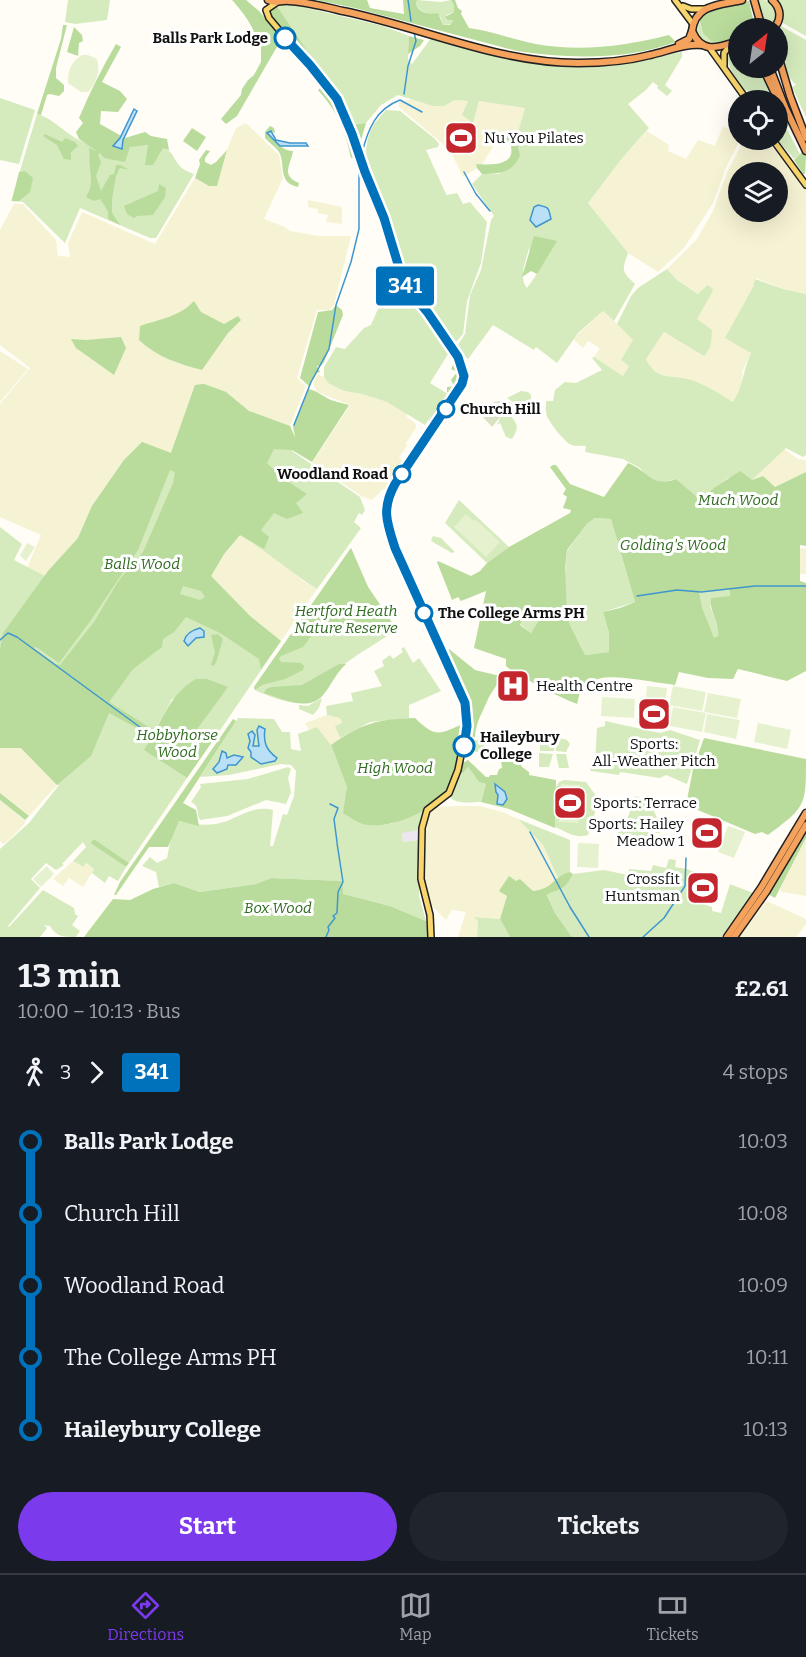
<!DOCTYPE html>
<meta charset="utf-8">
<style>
body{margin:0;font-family:Bitter,serif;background:#20242c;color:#f1f3f6;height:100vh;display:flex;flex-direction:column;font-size:22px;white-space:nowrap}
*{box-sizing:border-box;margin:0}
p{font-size:20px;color:#9ea1a6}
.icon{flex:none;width:33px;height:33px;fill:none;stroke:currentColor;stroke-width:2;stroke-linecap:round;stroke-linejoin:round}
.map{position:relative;height:937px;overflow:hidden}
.sheet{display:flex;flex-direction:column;background:#171b24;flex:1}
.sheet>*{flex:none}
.badge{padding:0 12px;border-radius:4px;font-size:21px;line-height:39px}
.needle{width:39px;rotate:30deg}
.fabs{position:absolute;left:728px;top:18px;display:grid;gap:12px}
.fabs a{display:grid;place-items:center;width:60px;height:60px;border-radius:50%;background:#171b24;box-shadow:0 6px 24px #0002;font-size:30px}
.map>.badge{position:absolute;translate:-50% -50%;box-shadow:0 0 0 3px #fff}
.legs{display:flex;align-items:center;gap:9px;height:66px;padding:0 18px;font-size:20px}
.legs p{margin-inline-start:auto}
.head{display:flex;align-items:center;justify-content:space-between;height:102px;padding:0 18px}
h1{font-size:33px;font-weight:700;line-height:45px}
.button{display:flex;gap:12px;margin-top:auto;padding:12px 18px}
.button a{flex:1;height:69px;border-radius:36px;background:#7c3aed;color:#fff;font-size:24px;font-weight:700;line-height:69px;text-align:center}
.button a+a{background:#20242c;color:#f1f3f6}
ul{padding:0 18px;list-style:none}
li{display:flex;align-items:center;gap:21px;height:72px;font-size:22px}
li i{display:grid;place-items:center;width:9px;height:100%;margin:0 8px;background:currentColor}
li i::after{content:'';width:15px;height:15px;margin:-8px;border:4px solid;border-radius:50%;background:#171b24}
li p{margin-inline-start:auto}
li:first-child i{background:linear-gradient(#0000 50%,currentColor 0)}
li:last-child i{background:linear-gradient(currentColor 50%,#0000 0)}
.menu{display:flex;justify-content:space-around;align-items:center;height:84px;border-top:2px solid #363941;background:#171b24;font-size:16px;color:#9ea1a6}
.menu a{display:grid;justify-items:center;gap:3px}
.menu .current{color:#7c3aed}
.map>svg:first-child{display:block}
.industrial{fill:#eee6ef}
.farmland{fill:#f6f3d4;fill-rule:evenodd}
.green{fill:#d5ebbd;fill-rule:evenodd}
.forest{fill:#b9dc9c;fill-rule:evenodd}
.cemetery{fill:#d9e3c4}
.pitch{fill:#e6f2cf}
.water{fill:#b9e0f7;stroke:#3f96cf;stroke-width:1.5}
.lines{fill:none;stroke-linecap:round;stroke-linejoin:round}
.stream{stroke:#3f96cf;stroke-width:1.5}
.major-casing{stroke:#222;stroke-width:8}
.highway-casing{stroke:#222;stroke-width:9}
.major{stroke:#f9d66b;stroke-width:5}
.highway{stroke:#f5a25d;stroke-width:6}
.line-1-casing{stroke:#fff;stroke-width:14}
.line-1{stroke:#0072bc;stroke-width:9}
.stop-1-dot{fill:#fff;stroke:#0072bc;stroke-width:3}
.labels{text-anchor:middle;stroke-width:6;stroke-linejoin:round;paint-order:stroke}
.stop-label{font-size:15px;font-weight:bold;fill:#111;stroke:#fff;text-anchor:start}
.poi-label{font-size:15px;fill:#111;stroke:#fff;text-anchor:start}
.park-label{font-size:15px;font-style:italic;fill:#2f6b1f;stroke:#fff}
</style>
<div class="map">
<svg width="806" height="937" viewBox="0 0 806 937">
<rect width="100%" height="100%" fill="#fffdf5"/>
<polygon class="industrial" points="419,830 419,840 403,842 402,832"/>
<g class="farmland">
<polygon points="413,99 422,103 451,103 455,100 469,101 473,123 479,101 525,108 516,138 497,132 496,142 482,164 476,164 477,168 463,177 450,150 399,107 399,102"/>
<polygon points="244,124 247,124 279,155 283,178 264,219 285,227 290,231 319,236 351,236 334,305 329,310 317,310 297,378 306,386 290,426 249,411 226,392 170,453 142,442 124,460 92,506 78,538 44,577 27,568 41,535 0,517 0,404 30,368 0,345 0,230 14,204 23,204 56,240 58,256 70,257 68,243 82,212 155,244 195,178 209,186 217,186 227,150 236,128"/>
<polygon points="723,126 738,133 738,140 740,140 725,170 713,203 684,248 658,272 628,253 588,203 623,157 647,131 669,145 668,151 686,159 698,140 715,146"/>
<path d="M744 140H752L771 147 780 154 806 191V294L783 289 756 278 753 287 751 353 743 369 741 387 734 402 685 378H668L661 375 651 368 646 359 664 332 704 355 708 352 710 345 697 319 713 291 706 285 699 294 677 280 667 269 697 239 713 211 728 170ZM738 172H777V212H738Z"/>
<polygon points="308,200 342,207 342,224 326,222 328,215 318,213 318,209 308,207"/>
<polygon points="603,311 634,340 621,360 629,366 623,376 594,357 600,348 588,341 583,348 573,339"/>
<polygon points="0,351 28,369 0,402"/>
<polygon points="318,374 324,377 328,383 344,391 362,394 387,402 408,413 406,416 416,424 416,428 406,443 407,446 399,457 404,463 388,487 382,490 372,500 363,497 312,463 350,405 317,392 313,383"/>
<polygon points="784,449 798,459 806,460 806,472 775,487 763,476 752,480"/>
<polygon points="240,535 264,549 303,581 317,589 281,641 250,616 210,576 224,554"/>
<polygon points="800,548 806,549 806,574 800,574"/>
<polygon points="327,715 340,718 342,723 335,726 340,738 331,745 317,727 309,730 305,723"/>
<polygon points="0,748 21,748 57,785 29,816 0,793"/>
<polygon points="0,800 26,822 10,839 3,844 0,841"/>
<polygon points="457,806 480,806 502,812 518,819 543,845 558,878 545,890 533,891 520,879 507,896 500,919 475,917 478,921 477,937 458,937 466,912 452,910 446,920 427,901 424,886 423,848 429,813 435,807"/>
<polygon points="806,839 806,896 782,892 780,889"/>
<polygon points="73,861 82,867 85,863 94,869 83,887 69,878 63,886 53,879"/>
<polygon points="767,901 806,919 806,924 796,937 738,937"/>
</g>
<g class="green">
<polygon points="68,0 110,0 107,20 75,24 65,22"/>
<path d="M417 0 441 2 451 0 454 6V12L446 15 454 20 453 24 443 25 440 16C431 15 420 13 416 4Z"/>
<polygon points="748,0 709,10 699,19 703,33 729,41 738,38 716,46 702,43 694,31 695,23 710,8"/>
<path d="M757 0C768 0 772 1 777 11L775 25 771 28H764Z"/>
<polygon points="777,0 806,0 806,36 783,23 783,11"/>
<path d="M290 4 383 26 409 36 408 60 412 64 432 37C469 47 506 61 544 64 591 68 636 61 682 52V57L665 85 672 91 667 96 657 88 658 86 653 82 646 90 628 104 649 128 623 157 588 203 628 253C622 270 621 271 635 284L614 321 603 311 578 333 557 363 536 347 534 350 493 325 468 359 456 348 465 334 470 295 481 270 491 220 494 216 472 184 482 174H499L520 155 516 138 525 108 479 101 473 123 462 115 468 101 455 100 444 106H433L398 95 381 105 366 123 352 125 336 95 277 6ZM529 248 537 274 527 288C518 277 526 261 529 248Z"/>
<path d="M781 26 806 40V117L792 87 796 85C782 72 776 44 781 26Z"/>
<path d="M738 47V68H759L772 100H760L762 98 757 93 755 94 752 91 749 93 747 90 744 92C738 80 715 53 738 47Z"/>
<polygon points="0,98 35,110 19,164 0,160"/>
<polygon points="386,110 400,111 435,139 439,144 438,147 426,150 446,194 447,195 457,193 463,204 470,202 487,222 481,263 467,301 463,334 454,344 408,285 402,271 395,234 364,161 368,138 373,125"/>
<polygon points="777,111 800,154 794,159 777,139"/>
<path d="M37 114C56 119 69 139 89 144 112 150 144 141 164 148 178 153 171 167 194 174L156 238H150L80 208 65 243 23 202 11 201Z"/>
<path d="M667 269 677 280 698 294 707 285 712 288 713 291 697 319 712 330C711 339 713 347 704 356L664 332 646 359C657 382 672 374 691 380 706 385 720 394 733 402 743 387 743 370 751 353L725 338 753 287 755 279 783 289 806 294V455L803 457 786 448 752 480 728 478 701 500 676 479 658 483 646 476 640 468 623 459 585 452 586 446C581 445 576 447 572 445 566 444 549 422 547 416 545 410 546 406 546 401H553L555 390 565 382 576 383 602 370 592 358 594 357 623 376 629 366 621 360 633 340 617 324 631 296 638 288Z"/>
<polygon points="392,278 395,278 408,298 448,349 448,354 430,383 451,396 441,401 425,425 387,402 362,394 344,391 328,383 324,377 324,367 336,347 345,349 364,328 371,325 378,309 386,303"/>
<path d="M204 384 226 392 249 411 290 426 296 445 292 451 360 497 365 510 362 515 359 513 354 522 361 528 317 589C290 572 267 551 240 535L224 554 211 576 250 616 281 641 212 742 196 731 227 687 172 699 156 729H152L150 735 153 738 145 750 187 778 129 863 94 839 90 843 126 867 118 881 109 876 105 883 92 873 94 869 86 863 83 867 73 861 86 847 83 842 62 864 64 865 56 870 46 863 31 879 40 888 8 926 9 927 43 890 74 908 75 914 78 916 72 925 80 931 76 937C64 937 56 937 50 926L44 925 47 928 40 937H0V849L29 823 59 785H57L21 748H0L5 648 3 634 0 648V527L22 544 14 560 45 576 78 538 92 506 124 460 142 442 171 453 195 385Z"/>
<polygon points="521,391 528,392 531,395 530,416 518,405 507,398"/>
<path d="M501 416 504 417 511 416C519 426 518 429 512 439L506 437 500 423 497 425Z"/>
<polygon points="459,500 509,547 487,563 445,523"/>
<polygon points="595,518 611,519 635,602 603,612 609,633 609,652 585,655 570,625 567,614 564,584 567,551 587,524"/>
<polygon points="433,536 441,538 455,552 452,553 431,541"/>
<path d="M351 548 368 587 397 630C380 641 362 651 346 663 335 673 331 687 321 697 307 711 271 698 255 690L254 687Z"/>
<polygon points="729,589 730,596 710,606 719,631 718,636 714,639 702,607 699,590"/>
<polygon points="540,612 543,613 531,633 520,624 522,620 533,618"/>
<polygon points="404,647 413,663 419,658 441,691 409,705 409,718 370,722 340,738 335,726 342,723 340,718 327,715 326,706 353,701 351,693 382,686 374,671 384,666 382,661 390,655 393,659 403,652 401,649"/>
<polygon points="322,698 319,708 313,715 299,709 299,705 308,706"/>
<path d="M238 718 274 719 282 732H290L291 749 301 751 298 734 317 727 331 745 347 787 369 825 391 824 425 810 419 830 402 833 403 842 419 840V896L426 921 390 906 342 894V881L271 878 256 884 200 892 174 883 159 887 156 872 142 866 150 857 157 863 167 858 171 838 179 821C195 825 210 827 227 821 242 815 257 805 273 810L270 846H273L283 814 287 815 294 796 296 771 291 765 281 764 229 775 200 777Z"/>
<polygon points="605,721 660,733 670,730 700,740 687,784 666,775 660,778 620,772 619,775 591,771 589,766 595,763 597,728 605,726"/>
<polygon points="540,738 552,738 554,742 554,751 540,751"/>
<polygon points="560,738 567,740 570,744 566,752 556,751 556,742"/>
<polygon points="467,739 481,741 484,744 483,750 478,752 464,751"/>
<polygon points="539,753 553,754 549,767 539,767"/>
<polygon points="556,754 566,754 569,768 559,768"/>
<path d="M288 767 291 769 288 778 291 792 286 804 266 800 227 816 200 820C196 812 200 806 191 802L201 787 200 784 248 779Z"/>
<path d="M468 767 479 782 486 784 481 802C470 802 456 805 449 796L459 770 463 773Z"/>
<path d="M564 780 586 782 596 796 595 812 588 835C575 839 567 832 555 827L556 787 559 782Z"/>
<path d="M635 796C653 803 658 815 660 833H655L650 846 615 836 618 833 617 830 623 831 625 820H627Z"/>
<polygon points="518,819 570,840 570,872 558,878 543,845"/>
<polygon points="669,859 676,860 675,867 687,869 703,876 697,893 703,895 700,903 712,907 712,911 721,913 730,884 753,893 721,937 572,937 555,913 547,894 567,882 573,874 604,870 628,875 629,869 651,871 653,865 666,868"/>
<polygon points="474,917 500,919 510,937 477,937 478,921"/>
</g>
<g class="forest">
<path d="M232 0H246L259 11 287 44 278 45 237 116 226 124 221 119 241 95 242 89 248 80 254 75 261 62V47L257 45C257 30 242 11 232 0Z"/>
<path d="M316 0H367L370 8 404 14 403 0H417L416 4C419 13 429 15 438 13L443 25H450L454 20H448L445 17 454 12V6L451 0H455L458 8 462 11 461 14 469 28C492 31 514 40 536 44 581 52 625 46 669 35L676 42C626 60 570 59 517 51L355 8Z"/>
<polygon points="749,1 755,28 738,28 738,38 722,42 711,41 703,33 699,18 709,10"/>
<polygon points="277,6 281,12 328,82 269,14 272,8"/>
<polygon points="63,25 67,25 56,68 56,78 64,85 64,91 59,96 50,94 47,95 41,115 37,114 61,39"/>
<polygon points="74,27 82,35 83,41 79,43 78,56 67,52"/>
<polygon points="409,36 424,40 420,46 408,54"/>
<path d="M116 44 121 47 102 82 120 91 127 99 118 112 101 111 100 124 125 138 145 132 151 136 167 139 169 150 163 148 153 165H145L148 145 130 147 125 162 104 158 100 153 98 155 101 162 96 176 101 191 110 175 114 174 116 165H120L130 170 120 168 116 176 112 199V213L120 225 108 219V211L100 199 94 201 86 197C93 185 91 181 90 168 89 161 90 155 89 148L98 152 79 139 76 132 83 123 79 118C90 92 102 68 116 44Z"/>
<path d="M323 85C340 104 352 132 358 157L351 158C344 127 339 114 318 90Z"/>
<polygon points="366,123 359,147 352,125"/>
<path d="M270 126 274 128 275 133 270 131 267 133C274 141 284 152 293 151 291 165 280 175 299 183L298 187C277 183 286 164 279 152 276 147 269 143 265 138V132Z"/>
<polygon points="192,128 206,137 197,151 183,141"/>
<path d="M496 132 516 138 520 155C513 173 499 174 482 174L477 168 476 164C490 165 518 167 510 143L499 138 496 139Z"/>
<polygon points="45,134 62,142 65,138 75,142 78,146 71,152 71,160 64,159 57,145 43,136"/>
<polygon points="206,150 210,151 205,158 205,162 211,165 216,162 227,150 217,186 209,186 195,178 200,164 199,160"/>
<polygon points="803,151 806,157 805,174 803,174 794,160"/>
<polygon points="25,171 33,178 30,192 19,201 12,201 19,172"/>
<polygon points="159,184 166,188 165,197 153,215 137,216 134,218 127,214 124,206 158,191"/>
<polygon points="534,236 557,241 537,274 531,271 522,277"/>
<path d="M194 301 201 312 224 324 238 316 241 320 228 333 202 370C179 364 157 357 139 340L140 326C160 319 179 317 194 301Z"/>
<polygon points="336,305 342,310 343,315 324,362 321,366 317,366 320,372 317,373 309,386 300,378 318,312 332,310"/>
<polygon points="121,337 126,348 114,375 76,348 71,339 86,340"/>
<path d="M456 359C466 371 461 385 451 395L447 392V387L454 386 451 380 457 372 451 369Z"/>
<path d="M204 384 226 392 249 411 290 426 295 437 293 426 308 389C317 390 326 399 334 401 339 402 344 404 349 405L312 462 292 450 274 449 267 463 281 477 307 494 296 503 303 513 287 519 274 513 261 530 269 537 264 549 240 535 224 554 211 576 250 616 281 641 261 669 259 659 220 633 186 617 174 632 163 639 162 647 133 669 109 702 152 729 150 735 109 713 91 756 57 785 21 748H0V648L3 633 48 571 78 538 92 506 124 460 142 442 171 453 195 385ZM170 470 175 472 173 483 143 552 119 580 94 622 60 665 56 664 34 648 36 647 59 663 91 620 138 550ZM183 586 201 591 205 597 200 600 180 594Z"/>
<polygon points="451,398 431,428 429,427 429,420 440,402"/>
<path d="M628 463C649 471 650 488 676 479L701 500 714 488 740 471 752 480 763 476 775 487 806 472V546L800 545V581L806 583V671L787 681 738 669 733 679 708 678 679 672 675 685C656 683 619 675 602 678 593 679 589 686 581 688L577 704C558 696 547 691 530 681 521 676 514 673 506 666V659L474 648 486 591 461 601 458 597 452 600 437 562 438 561 471 576 480 571 487 563 509 547 570 513 571 510 563 508 567 497 563 494 566 489 550 467 553 465H556L570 484 604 497ZM595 518 611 519 635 602 620 608 603 612 609 633V652L585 655 570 625 567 614 565 569 567 550 587 524ZM729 589 730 596 711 598C709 612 720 623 718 636L714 638 702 607 699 591ZM540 612 543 613 531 633 520 625 522 620 533 618Z"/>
<polygon points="351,548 368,587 397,630 381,628 366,632 344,626 324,628 312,635 303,647 281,656 279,659 281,662 301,663 304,666 303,670 285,679 262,685 255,690 254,687"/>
<polygon points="218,634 223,639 216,663 213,666 211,665 215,652 211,635"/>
<path d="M449 649 475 670 500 676C498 685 492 691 488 699 482 714 476 721 475 737L467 736 468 712 444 653Z"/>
<path d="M339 664H346C336 673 331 685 323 695 308 713 281 698 264 693L266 689 272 687 302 685Z"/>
<path d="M196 679H207L228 687 196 731 212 742 187 778 144 750C162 724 167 696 196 679Z"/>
<path d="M415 718C437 739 439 734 465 723 464 741 458 777 447 790 431 811 395 828 368 825 359 824 351 818 343 813L347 787 331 745C362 723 378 719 415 718Z"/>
<polygon points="233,719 236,721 183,803 196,810 199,826 179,821 168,847 149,847 116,895 114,895 120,882"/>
<path d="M704 738 806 759C806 806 806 807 768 835L762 832 755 834 686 805 693 769Z"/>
<polygon points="500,753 521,753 518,759 522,767 529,772 529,775 556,780 555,828 509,809 481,802 486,784 479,782 468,767 463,773 459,772 463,763 468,760 486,777 489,777 490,775 497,775 499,769 502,768"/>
<polygon points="0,793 29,816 25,820 0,800"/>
<polygon points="806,834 806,838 775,898 768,894"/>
<polygon points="94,839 129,863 126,867 90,843"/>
<path d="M570 872 573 874C570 879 566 887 560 889 555 892 551 891 547 895L555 913 572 937H510L500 919 507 896 499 891 509 876 516 881 520 879 533 891C554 889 553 876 570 872Z"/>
<polygon points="271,878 342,881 343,894 390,906 426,921 428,937 84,937 113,899 130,900 153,889 174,883 200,892 256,884"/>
</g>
<polygon class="cemetery" points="506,400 518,408 511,416 501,416 492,427 483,417 496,412 494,402"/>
<g class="pitch">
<path d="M82 55H88L97 59C101 71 96 84 88 92H81L68 83C67 72 72 60 82 55Z"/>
<polygon points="466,514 474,521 476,520 500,542 486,557 454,527"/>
<polygon points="27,543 35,547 26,561 20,556"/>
<polygon points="647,686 667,688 666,699 646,698"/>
<polygon points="673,686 706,692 702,711 669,705"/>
<polygon points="708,693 741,699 737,718 704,712"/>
<polygon points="602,697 635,699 634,718 601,716"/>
<polygon points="639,703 671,706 670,722 673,707 706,713 702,732 670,726 637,723"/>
<polygon points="707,714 740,720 736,739 704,732"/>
<polygon points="758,723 791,730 787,749 754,742"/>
<polygon points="561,784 580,785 578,823 559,822"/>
<polygon points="704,816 720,823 710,849 694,842"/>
<polygon points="728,826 745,832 734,858 718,852"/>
<polygon points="578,843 599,844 598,868 577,867"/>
<polygon points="47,866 54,874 41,887 33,879"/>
</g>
<g class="water">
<polygon points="134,109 137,111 123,140 122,149 113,146 120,138"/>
<polygon points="271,131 276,140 290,143 306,143 308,146 280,146 267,133"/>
<path d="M538 205C551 208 548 208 551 219L536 227 530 220 534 207Z"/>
<path d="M200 628 204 631V637L196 638 188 646 184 641C186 633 192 630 200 628Z"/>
<path d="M259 726 265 729C263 742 266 750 277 758L275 761 261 764 251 757V752L248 748 250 741 248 734 252 731 255 735 253 746H259L257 730Z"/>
<polygon points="222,751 226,753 227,758 234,755 243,757 236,765 228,765 227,769 217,773 213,769 219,762"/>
<polygon points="495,784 505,792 507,799 503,805 497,804 498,795 496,792"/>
</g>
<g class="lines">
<g class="stream">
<polyline points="408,0 411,21"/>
<polyline points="404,94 408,66 416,41 414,32"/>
<path d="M362 153C368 129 376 109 400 100L422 112"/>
<polyline points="464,172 476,194 490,211"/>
<polyline points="294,425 311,382 329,349 336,305 351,262 359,229 359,163"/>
<polyline points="637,596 677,590 701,592 755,586 806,586"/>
<polyline points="0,640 8,633 17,637 148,733"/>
<polyline points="330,804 338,808 334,819 337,842"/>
<polyline points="530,832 570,907 589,937"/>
<polyline points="326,937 329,930 328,927 335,918 333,916 337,913 338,892 343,882 337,843"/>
<polyline points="643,937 664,918 685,886 686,858"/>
</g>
<defs>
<g id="major">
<polyline points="675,0 693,24"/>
<path d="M276 3 266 10 269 18 337 99 353 134 365 172 384 217 404 284 428 313 458 357 464 370 462 384 395 484C381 509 386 523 395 548L461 693 466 708 467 726 458 770 449 793 427 810 422 828 421 879 430 915 431 937"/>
<polyline points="683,6 691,9 705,9"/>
<polyline points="709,47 747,100"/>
<polyline points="724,65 724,53 731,44"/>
<polyline points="773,140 806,185"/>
</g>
<g id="highway">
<path d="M268 0C276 4 281 0 289 1 307 2 326 7 343 11 421 27 498 63 578 63 602 63 627 61 650 55 668 51 685 43 703 45"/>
<polyline points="754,0 762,28"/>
<path d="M772 0C781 8 782 19 774 28"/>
<path d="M738 41C719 47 702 55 692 31 695 4 720 5 742 0"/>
<polyline points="679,44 689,39 692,31"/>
<polyline points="777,52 790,96 806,138"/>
<polyline points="763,68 780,104"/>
<polyline points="770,68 785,107 806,151"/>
<polyline points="727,937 761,888 806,813"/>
<polyline points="734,937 766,892 806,825"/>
</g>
</defs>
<use href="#major" class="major-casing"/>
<use href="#highway" class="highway-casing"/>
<use href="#major" class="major"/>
<use href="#highway" class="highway"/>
</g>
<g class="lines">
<defs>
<path id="line-1" d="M285 38 310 65 337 99 352 134 365 172 384 218 404 284 428 313 458 357 464 376 462 384 395 484C381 509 387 523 395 548L465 703 467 726 464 746"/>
</defs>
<use href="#line-1" class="line-1-casing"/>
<use href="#line-1" class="line-1"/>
</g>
<defs>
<symbol id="stadium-square" viewBox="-11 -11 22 22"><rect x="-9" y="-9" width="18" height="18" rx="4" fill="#c4262e" stroke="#fff"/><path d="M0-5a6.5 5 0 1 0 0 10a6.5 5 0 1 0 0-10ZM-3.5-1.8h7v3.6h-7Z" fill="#fff"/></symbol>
<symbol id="hospital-square" viewBox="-11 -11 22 22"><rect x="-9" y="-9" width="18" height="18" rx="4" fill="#c4262e" stroke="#fff"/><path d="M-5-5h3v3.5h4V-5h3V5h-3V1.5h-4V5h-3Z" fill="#fff"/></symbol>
</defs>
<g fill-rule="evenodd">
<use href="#stadium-square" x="442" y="119" width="38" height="38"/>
<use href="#hospital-square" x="494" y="667" width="38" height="38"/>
<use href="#stadium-square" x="635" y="695" width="38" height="38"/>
<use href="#stadium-square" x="551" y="784" width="38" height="38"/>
<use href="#stadium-square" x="688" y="814" width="38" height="38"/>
<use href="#stadium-square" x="684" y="869" width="38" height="38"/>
</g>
<g class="stop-1-dot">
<circle cx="285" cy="38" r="10"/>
<circle cx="446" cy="409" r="8"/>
<circle cx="402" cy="474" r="8"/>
<circle cx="424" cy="613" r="8"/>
<circle cx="464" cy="746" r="10"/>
</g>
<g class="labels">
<g class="stop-label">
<text x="268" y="43" text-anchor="end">Balls Park Lodge</text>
<text x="460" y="414">Church Hill</text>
<text x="388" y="479" text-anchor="end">Woodland Road</text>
<text x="438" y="618">The College Arms PH</text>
<text x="480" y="742">Haileybury<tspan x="480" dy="17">College</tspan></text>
</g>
<g class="poi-label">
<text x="484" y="143">Nu You Pilates</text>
<text x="536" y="691">Health Centre</text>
<text x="654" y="749" text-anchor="middle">Sports:<tspan x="654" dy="17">All-Weather Pitch</tspan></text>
<text x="593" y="808">Sports: Terrace</text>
<text x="684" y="829" text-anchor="end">Sports: Hailey<tspan x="684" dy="17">Meadow 1</tspan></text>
<text x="680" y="884" text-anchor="end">Crossfit<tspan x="680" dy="17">Huntsman</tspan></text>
</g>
<g class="park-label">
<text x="738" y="505">Much Wood</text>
<text x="673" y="550">Golding's Wood</text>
<text x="142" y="569">Balls Wood</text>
<text x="346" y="616">Hertford Heath<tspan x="346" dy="17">Nature Reserve</tspan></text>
<text x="177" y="740">Hobbyhorse<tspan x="177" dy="17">Wood</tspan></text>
<text x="395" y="773">High Wood</text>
<text x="278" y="913">Box Wood</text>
</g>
</g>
</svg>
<div class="fabs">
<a><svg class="needle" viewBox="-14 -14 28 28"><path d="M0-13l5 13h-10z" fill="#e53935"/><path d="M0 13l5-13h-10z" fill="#9ea1a6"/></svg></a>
<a><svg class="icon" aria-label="locate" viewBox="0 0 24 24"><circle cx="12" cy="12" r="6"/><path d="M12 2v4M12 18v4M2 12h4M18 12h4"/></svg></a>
<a><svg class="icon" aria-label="layers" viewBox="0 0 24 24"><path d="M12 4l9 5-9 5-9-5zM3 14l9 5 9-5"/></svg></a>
</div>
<b class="badge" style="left:405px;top:286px;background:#0072bc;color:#fff">341</b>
</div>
<section class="sheet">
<div class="head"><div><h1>13 min</h1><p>10:00 – 10:13 · Bus</p></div><b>£2.61</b></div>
<div class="legs"><svg class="icon" aria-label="walk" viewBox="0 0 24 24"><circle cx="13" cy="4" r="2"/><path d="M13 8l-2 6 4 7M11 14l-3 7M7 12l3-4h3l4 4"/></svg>3<svg class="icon" aria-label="forward" viewBox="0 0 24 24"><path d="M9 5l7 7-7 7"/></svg><b class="badge" style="background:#0072bc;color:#fff">341</b><p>4 stops</p></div>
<ul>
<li><i style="color:#0072bc"></i><b>Balls Park Lodge</b><p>10:03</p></li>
<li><i style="color:#0072bc"></i><span>Church Hill</span><p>10:08</p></li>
<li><i style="color:#0072bc"></i><span>Woodland Road</span><p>10:09</p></li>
<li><i style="color:#0072bc"></i><span>The College Arms PH</span><p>10:11</p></li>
<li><i style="color:#0072bc"></i><b>Haileybury College</b><p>10:13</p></li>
</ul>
<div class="button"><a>Start</a><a>Tickets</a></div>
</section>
<nav class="menu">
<a class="current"><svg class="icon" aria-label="directions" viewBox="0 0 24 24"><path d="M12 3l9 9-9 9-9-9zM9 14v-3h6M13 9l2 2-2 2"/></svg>Directions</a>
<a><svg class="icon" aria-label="map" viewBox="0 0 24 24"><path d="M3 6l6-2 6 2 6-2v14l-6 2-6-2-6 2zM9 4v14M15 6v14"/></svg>Map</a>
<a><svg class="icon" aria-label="tickets" viewBox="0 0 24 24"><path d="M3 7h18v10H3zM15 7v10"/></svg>Tickets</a>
</nav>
